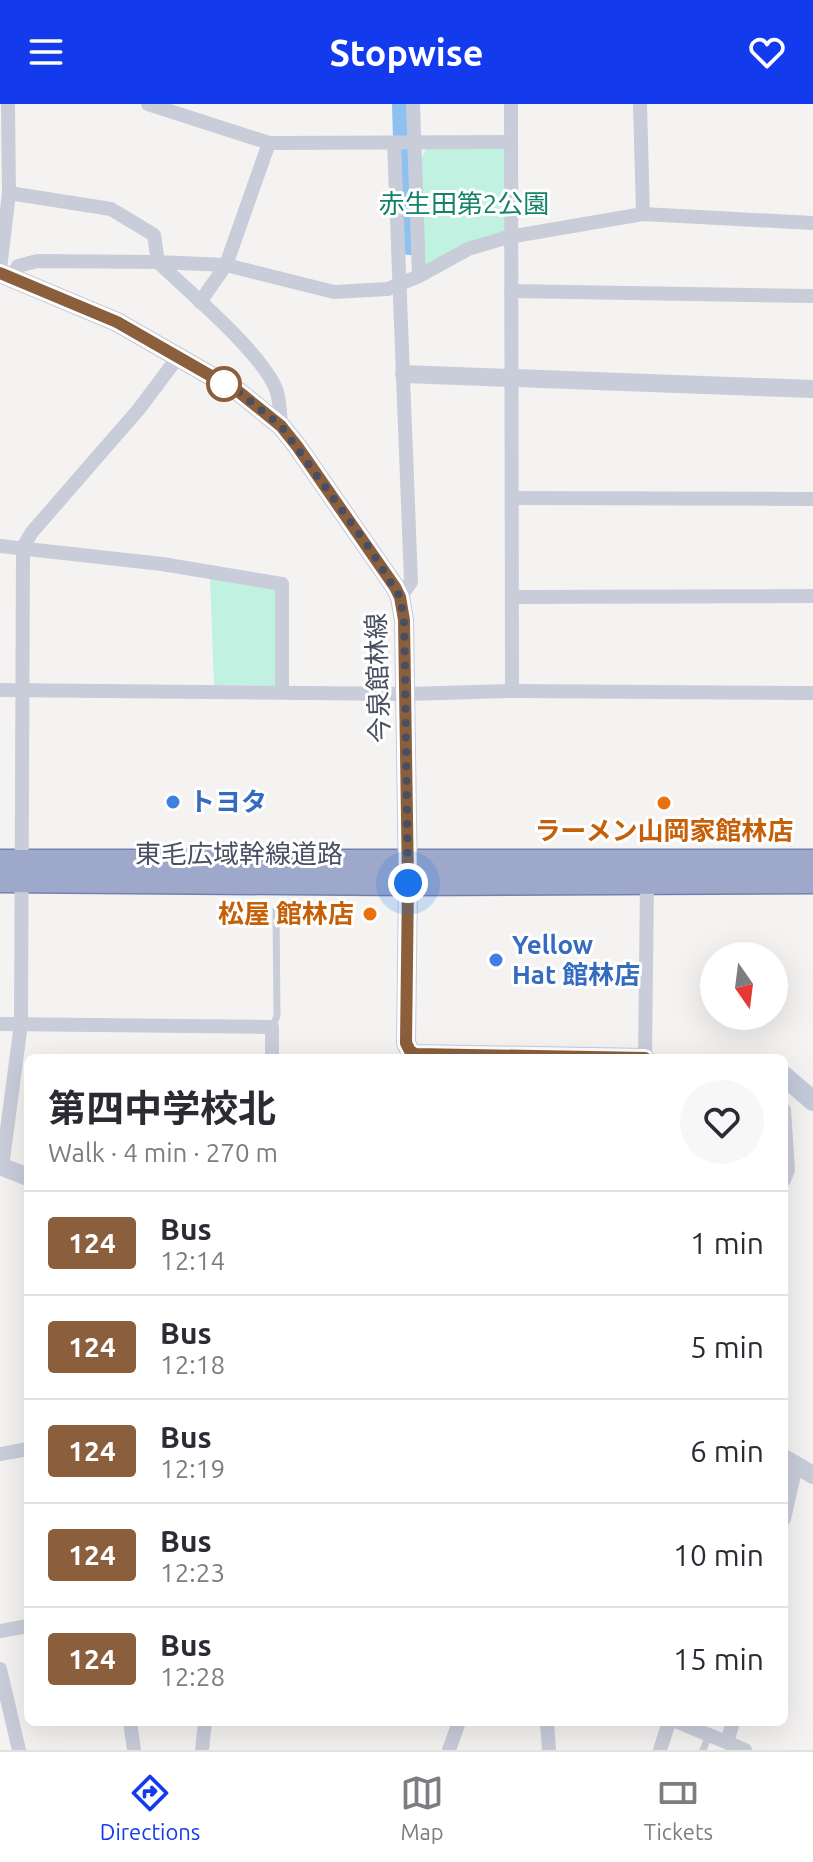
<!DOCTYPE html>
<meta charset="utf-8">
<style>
body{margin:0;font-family:Ubuntu,"Noto Sans JP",sans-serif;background:#f7f7f7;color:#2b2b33;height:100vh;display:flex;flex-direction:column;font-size:30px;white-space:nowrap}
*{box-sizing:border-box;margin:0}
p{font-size:26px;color:#7c7c81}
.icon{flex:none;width:44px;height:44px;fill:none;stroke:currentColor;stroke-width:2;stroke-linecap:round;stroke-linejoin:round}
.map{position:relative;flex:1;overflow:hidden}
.sheet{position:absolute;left:24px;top:950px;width:764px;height:672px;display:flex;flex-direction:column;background:#fff;border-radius:12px;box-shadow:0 8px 32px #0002}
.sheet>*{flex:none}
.badge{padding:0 16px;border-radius:6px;font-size:28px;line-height:52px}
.needle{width:52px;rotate:166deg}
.controls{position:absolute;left:700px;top:838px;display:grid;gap:16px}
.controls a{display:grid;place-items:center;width:88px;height:88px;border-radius:50%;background:#fff;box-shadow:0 8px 32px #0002;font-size:40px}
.you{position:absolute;width:40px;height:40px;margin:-20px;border:6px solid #fff;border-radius:50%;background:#1a73e8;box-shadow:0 0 0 12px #1a73e833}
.map>.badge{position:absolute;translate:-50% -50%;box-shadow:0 0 0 4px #fff}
.round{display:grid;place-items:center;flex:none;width:84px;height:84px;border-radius:42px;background:#f7f7f7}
.headline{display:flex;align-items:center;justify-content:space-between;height:136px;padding:0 24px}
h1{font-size:38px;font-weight:700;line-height:60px}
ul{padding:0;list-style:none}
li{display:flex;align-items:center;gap:24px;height:104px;padding:0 24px;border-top:2px solid #e1e1e2}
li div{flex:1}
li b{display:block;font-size:30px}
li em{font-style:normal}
li .badge{min-width:88px;font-weight:700;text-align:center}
header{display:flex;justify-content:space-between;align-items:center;height:104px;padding:0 24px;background:#143aed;color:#fff;font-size:36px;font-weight:700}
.tab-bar{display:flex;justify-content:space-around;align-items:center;height:112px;border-top:2px solid #e1e1e2;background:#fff;font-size:22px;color:#7c7c81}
.tab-bar a{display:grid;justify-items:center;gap:4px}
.tab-bar .selected{color:#143aed}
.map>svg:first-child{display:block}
.green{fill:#c1f2e1}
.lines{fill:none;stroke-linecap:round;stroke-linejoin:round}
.river{stroke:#8dc2f0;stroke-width:26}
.trunk-casing{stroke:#7481ae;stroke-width:27}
.service{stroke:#c9cdda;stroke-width:7}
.minor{stroke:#c9cdda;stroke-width:14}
.tertiary{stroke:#c9cdda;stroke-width:18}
.secondary{stroke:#c5cadb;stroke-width:20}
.trunk{stroke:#9ea8ca;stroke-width:24}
.line-casing{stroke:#fff;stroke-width:18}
.line{stroke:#8b5e3c;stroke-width:12}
.walk{stroke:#494f61;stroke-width:8;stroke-dasharray:0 14.4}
.stop-dot{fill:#fff;stroke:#8b5e3c;stroke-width:4}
.shop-dot{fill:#3f7fe0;stroke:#fff;stroke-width:3}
.food-dot{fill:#e8710a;stroke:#fff;stroke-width:3}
.labels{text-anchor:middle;stroke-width:6;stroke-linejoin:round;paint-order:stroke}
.park-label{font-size:26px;fill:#148267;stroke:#fff}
.street-label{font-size:26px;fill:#494f61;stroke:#fff}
.shop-label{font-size:26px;font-weight:bold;fill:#366cbe;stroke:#fff;text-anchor:start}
.food-label{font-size:26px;font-weight:bold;fill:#c56008;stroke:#fff}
</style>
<header><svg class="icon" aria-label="menu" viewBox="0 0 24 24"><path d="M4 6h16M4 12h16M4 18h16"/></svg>Stopwise<svg class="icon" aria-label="heart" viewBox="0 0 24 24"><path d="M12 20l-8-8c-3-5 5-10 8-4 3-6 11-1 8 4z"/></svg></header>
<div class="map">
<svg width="813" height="1646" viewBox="0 0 813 1646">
<rect width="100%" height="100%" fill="#f5f3f2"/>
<g class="green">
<polygon points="508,40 508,133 419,169 422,53 426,44"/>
<polygon points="210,474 282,480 282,582 214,581"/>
</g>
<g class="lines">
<polyline class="river" points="405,0 409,138"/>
<defs>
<g id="trunk">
<polyline points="0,758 813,758"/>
<polyline points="0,776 408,779 813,777"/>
</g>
</defs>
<use href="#trunk" class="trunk-casing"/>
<g class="service">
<polyline points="272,923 277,912 276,805"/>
<polyline points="703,1646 709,1631"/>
</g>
<g class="minor">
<polyline points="148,0 269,39 511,38"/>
<polyline points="413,0 419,172"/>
<polyline points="511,0 512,587"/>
<polyline points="640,0 643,110"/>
<polyline points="394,39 411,478 400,493"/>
<polyline points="9,89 111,105 154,131 158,158 226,161 269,39"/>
<polyline points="0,165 9,89 8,0"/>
<path d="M12 174 18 162 37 157 158 158C189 188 261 248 276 285 280 296 280 310 281 322"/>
<polyline points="511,187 813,192"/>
<polyline points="200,198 226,161 334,188 388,185 419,172 468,145 508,133 643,110 813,119"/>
<polyline points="512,394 813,395"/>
<polyline points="0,442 162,460 282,480 282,588"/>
<polyline points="512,493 813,492"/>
<polyline points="0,586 406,590 512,587 813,589"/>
<polyline points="0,920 272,923 272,954"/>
<polyline points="645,954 647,777"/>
<polyline points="784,1006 788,1066 784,1076"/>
<polyline points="2,1063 21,920 23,443 32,428 139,305 178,253"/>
<polyline points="0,1350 28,1345"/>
<polyline points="784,1415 796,1362"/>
<polyline points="0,1527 28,1522"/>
<polyline points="0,1565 19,1646"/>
<polyline points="130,1618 134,1646"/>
<polyline points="547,1618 549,1646"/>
<polyline points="678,1618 745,1646"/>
<polyline points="727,1638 733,1618"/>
<polyline points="202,1646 205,1618"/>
<polyline points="449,1646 459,1618"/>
<polyline points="660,1646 669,1618"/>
</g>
<g class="tertiary">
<polyline points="404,270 813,285"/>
<polyline points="0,1062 28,1073"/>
<polyline points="784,1354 813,1371"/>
</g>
<g class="secondary">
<polyline points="0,169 117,218 239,288 281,322 297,342 395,483 400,493 404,516 408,779 406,939 410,947 415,950 645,954"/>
<polyline points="784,972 813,997"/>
</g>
<use href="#trunk" class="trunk"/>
</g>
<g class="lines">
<defs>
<polyline id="line" points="0,169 117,218 239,288 281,322 297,342 395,483 400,493 404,516 408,779 406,939 410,947 415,950 645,954"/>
</defs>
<use href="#line" class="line-casing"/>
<use href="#line" class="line"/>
<polyline class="walk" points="224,280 219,277 239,288 281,322 370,445 400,493 404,516 405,565 408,779"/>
</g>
<circle class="stop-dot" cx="224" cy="280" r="16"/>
<g class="shop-dot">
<circle cx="173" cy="698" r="8"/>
<circle cx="496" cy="856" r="8"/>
</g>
<g class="food-dot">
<circle cx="664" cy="699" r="8"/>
<circle cx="370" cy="810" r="8"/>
</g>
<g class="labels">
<g class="park-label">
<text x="464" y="109">赤生田第2公園</text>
</g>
<g class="street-label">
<text transform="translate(378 574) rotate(-92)" y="9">今泉館林線</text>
<text x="239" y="759">東毛広域幹線道路</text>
</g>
<g class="shop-label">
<text x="189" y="707">トヨタ</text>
<text x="512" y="850">Yellow<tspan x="512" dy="30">Hat 館林店</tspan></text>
</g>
<g class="food-label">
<text x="664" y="736">ラーメン山岡家館林店</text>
<text x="354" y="819" text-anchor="end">松屋 館林店</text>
</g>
</g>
</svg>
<div class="controls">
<a><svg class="needle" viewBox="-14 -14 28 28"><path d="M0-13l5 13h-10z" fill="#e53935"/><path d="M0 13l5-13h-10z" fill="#7c7c81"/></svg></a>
</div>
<div class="you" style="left:408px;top:779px"></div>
<section class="sheet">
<div class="headline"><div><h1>第四中学校北</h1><p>Walk · 4 min · 270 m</p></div><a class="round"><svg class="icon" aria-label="heart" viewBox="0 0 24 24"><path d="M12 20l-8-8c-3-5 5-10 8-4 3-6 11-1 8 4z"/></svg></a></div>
<ul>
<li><span class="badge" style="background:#8b5e3c;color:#fff">124</span><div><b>Bus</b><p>12:14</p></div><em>1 min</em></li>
<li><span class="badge" style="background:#8b5e3c;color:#fff">124</span><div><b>Bus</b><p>12:18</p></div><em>5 min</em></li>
<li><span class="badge" style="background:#8b5e3c;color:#fff">124</span><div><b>Bus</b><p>12:19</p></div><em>6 min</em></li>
<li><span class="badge" style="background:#8b5e3c;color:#fff">124</span><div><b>Bus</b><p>12:23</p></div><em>10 min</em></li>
<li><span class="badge" style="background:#8b5e3c;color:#fff">124</span><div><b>Bus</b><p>12:28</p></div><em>15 min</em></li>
</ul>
</section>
</div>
<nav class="tab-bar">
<a class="selected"><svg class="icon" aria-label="directions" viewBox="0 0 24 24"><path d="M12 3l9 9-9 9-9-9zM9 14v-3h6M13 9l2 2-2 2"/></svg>Directions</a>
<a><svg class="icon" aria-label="map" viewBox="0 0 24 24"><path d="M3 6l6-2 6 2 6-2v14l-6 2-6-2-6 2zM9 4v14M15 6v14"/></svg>Map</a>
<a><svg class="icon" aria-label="tickets" viewBox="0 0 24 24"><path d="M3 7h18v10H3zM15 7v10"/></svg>Tickets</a>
</nav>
